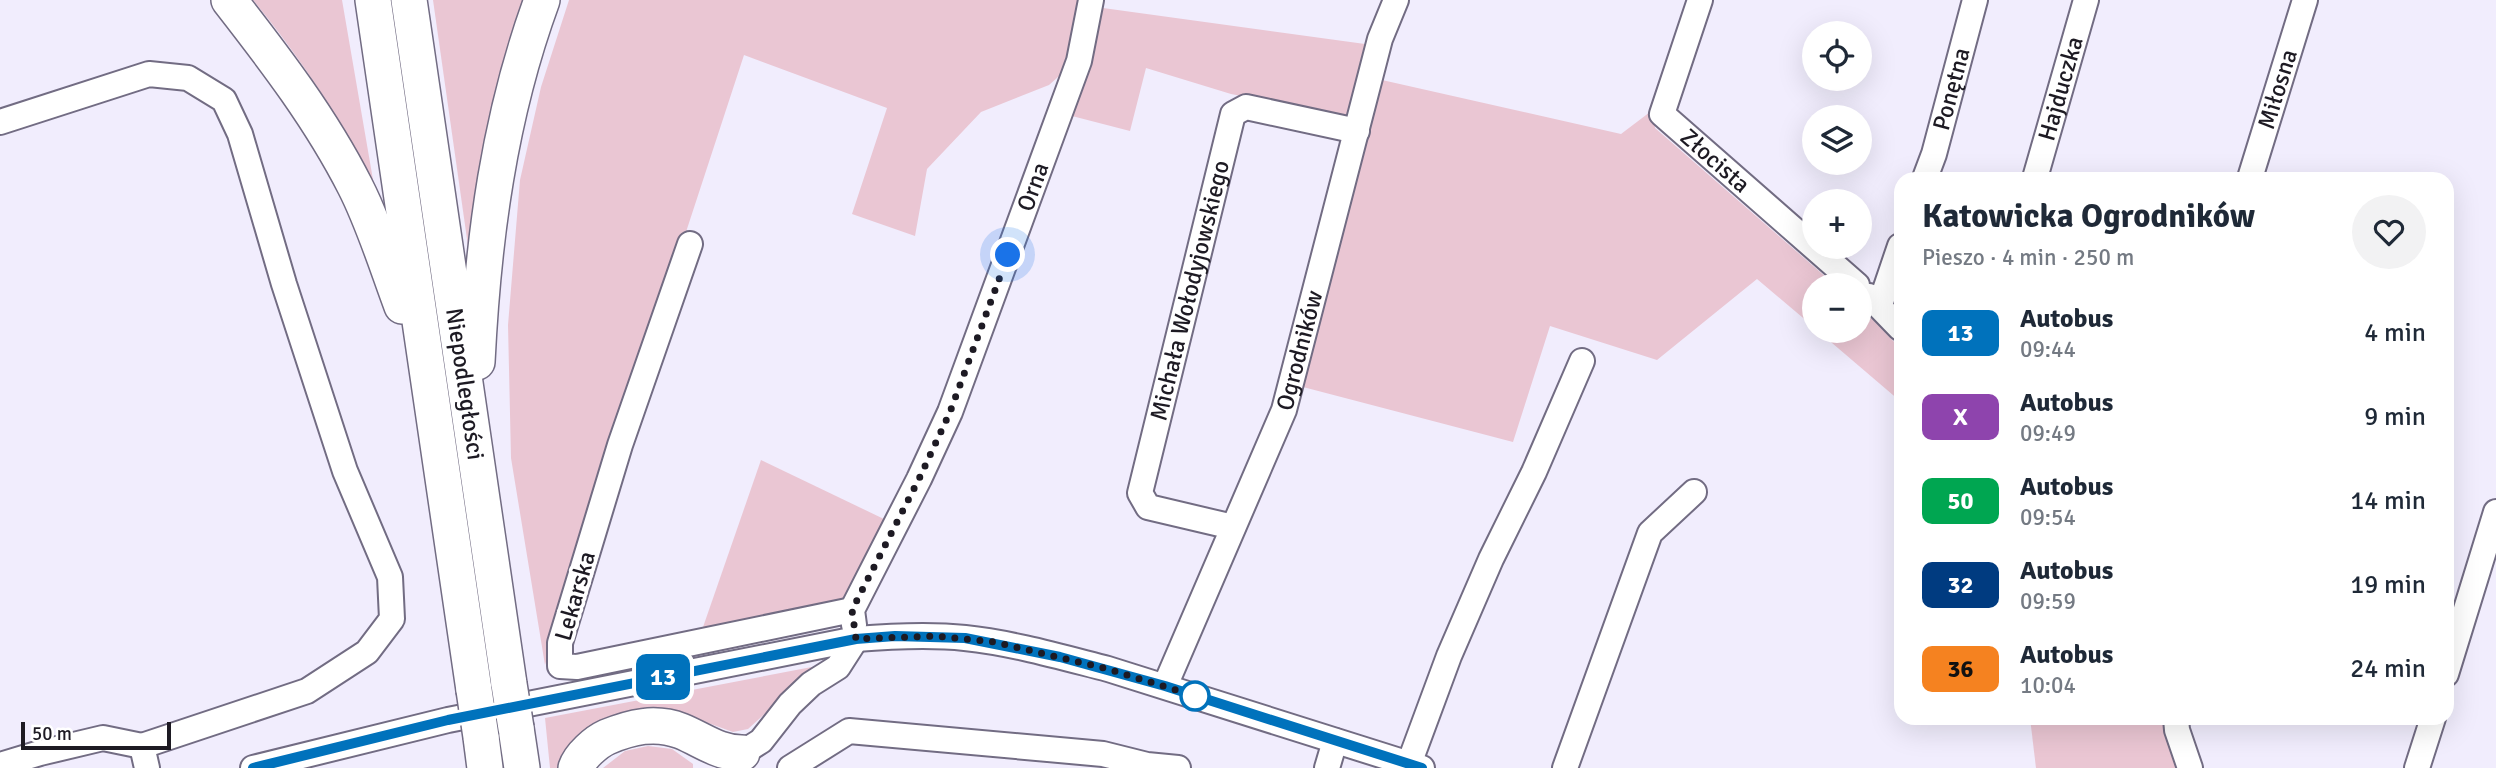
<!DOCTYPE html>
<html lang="pl">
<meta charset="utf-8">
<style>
body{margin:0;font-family:Signika,sans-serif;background:#f2f2f3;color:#1f2937;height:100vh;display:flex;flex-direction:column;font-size:26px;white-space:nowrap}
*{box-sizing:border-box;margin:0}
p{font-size:23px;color:#747a83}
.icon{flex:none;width:38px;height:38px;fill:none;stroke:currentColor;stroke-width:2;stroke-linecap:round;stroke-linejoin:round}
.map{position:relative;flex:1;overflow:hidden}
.drawer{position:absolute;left:1894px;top:172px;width:560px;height:553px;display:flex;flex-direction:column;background:#fff;border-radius:21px;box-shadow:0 7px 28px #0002}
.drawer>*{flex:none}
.badge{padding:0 14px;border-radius:10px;font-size:24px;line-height:46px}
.tools{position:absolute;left:1802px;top:21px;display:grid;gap:14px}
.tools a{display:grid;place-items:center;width:70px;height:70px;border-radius:50%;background:#fff;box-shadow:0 7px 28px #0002;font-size:35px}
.scale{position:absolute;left:21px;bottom:18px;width:150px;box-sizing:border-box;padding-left:7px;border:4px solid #1d1a23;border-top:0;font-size:19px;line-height:24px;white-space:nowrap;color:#1d1a23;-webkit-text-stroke:5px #fff;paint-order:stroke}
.you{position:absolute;width:35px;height:35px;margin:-18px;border:5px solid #fff;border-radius:50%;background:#1a73e8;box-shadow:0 0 0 10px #1a73e833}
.map>.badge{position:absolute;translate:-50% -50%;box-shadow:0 0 0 4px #fff}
.round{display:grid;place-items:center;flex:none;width:74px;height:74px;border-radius:37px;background:#f2f2f3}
.head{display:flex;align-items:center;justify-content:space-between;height:119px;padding:0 28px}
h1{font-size:33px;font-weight:800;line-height:52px}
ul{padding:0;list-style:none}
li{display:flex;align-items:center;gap:21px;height:84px;padding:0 28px}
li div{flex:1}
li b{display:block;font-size:26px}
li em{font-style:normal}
li .badge{min-width:77px;font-weight:700;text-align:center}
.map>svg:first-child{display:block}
.green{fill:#eac6d3}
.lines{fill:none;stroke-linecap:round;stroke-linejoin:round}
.minor-casing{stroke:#726c83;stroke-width:28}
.highway-casing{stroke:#726c83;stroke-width:38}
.minor{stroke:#fff;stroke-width:24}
.highway{stroke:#fff;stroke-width:35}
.highway-bridge-casing{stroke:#726c83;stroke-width:38;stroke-linecap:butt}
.highway-bridge{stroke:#fff;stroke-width:35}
.line-casing{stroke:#fff;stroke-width:16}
.line{stroke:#0072bc;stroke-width:10}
.walk{stroke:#1d1a23;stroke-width:7;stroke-dasharray:0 12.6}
.stop-dot{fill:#fff;stroke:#0072bc;stroke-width:3.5}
.labels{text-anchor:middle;stroke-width:7;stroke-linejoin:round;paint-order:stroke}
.street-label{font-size:24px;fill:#1d1a23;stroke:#fff}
</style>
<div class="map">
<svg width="2496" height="768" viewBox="0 0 2496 768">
<rect width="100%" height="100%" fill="#f1edfd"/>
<g class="green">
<path d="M253 0H342L377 203C368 183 361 162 351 143 324 93 289 44 253 0Z"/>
<polygon points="433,0 527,0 471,267"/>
<polygon points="569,0 1079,0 1067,69 1049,85 981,112 927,169 915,236 852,214 887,108 744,55 686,232 613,443 545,665 511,458 508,325 520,180 541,87"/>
<polygon points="1103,8 1365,44 1348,117 1231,94 1146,68 1130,131 1072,116"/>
<polygon points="1382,80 1621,134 1654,109 1655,128 1835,285 1815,285 1815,328 1757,279 1657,360 1550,326 1513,442 1303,387"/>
<polygon points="1860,307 1900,348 1900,401 1818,331 1860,331"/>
<polygon points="761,460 886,520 844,603 702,630"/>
<polygon points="817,666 748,729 733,732 683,714 562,768 550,768 545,718"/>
<polygon points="2030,718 2165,718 2178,768 2036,768"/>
<polygon points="648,746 672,749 693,764 693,768 603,768 625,751"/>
</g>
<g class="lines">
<defs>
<g id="minor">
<path id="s1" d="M1700 0 1662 114 1857 285"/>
<polyline points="0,122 149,74 188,78 224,100 240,134 284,284 345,471 390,577 392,619 367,652 307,691 142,746 147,768"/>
<path id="s2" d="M1925 178 1934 154 1975 0"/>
<path id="s3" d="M2035 178 2086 0"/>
<path id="s4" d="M2250 178 2305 0"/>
<polyline points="690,244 620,445 560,643 560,666 577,667 852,610"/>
<polyline points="1869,296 1900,328"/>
<polyline points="1880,305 1900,246"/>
<path id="s5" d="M1233 527 1148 507 1140 493 1233 114 1246 107 1357 131"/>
<path id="s6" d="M854 625 852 610 919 479 950 412 1079 61 1091 0"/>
<polyline points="2446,674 2496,512"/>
<path id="s7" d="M1165 686 1284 410 1380 39 1396 0"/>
<polyline points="2176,718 2177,730 2190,768"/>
<polyline points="1409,764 1449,656 1491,559 1534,472 1582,361"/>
<polyline points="0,765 40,753 103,738 142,746"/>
<polyline points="738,767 742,753 761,741 790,704 811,684 838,667 856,639"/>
<path d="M253 768 448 720 856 639C893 636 929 634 965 638 1013 643 1061 657 1108 669L1422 768"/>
<polyline points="790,768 849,731 1103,754 1147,765 1178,768"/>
<polyline points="1327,768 1335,741"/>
<polyline points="1565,768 1650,533 1694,492"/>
<polyline points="2417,768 2433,718"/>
</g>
<g id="highway">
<path d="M229 0C275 59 321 119 355 186 374 223 387 266 402 306"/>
<polyline points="373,0 474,690"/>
<path id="s8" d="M409 0 509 684"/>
<path d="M477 362C483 239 499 117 542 0"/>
<polyline points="516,728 522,768"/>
<polyline points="481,737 485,768"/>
<path d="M576 768C580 756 596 742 607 737 631 727 655 721 681 731 703 740 718 753 742 753"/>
</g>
</defs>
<use href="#minor" class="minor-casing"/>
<use href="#highway" class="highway-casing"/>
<use href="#minor" class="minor"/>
<use href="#highway" class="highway"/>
<defs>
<g id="highway-bridge">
<polyline points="509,684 516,728"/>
<polyline points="474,690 481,737"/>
</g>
</defs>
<use href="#highway-bridge" class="highway-bridge-casing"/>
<use href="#highway-bridge" class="highway-bridge"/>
</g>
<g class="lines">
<defs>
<polyline id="line" points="253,768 448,720 856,639 895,636 965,638 1060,657 1165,686 1422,768"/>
</defs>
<use href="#line" class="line-casing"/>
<use href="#line" class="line"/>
<polyline class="walk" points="1008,255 950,412 919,479 852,610 856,639 934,636 994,642 1108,669 1195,696"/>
</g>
<circle class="stop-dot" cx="1195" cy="696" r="14"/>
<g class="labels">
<g class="street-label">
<text dy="8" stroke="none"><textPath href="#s3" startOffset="93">Hajduczka</textPath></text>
<text dy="8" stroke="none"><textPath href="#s4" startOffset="93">Miłosna</textPath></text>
<text dy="8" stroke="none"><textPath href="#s2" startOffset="93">Ponętna</textPath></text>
<text dy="8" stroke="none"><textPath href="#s1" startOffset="191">Złocista</textPath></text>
<text dy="8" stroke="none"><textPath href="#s6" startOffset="476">Orna</textPath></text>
<text dy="8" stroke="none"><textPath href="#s5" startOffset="312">Michała Wołodyjowskiego</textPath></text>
<text dy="8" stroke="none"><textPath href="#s7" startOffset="362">Ogrodników</textPath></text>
<text dy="8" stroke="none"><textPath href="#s8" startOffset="388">Niepodległości</textPath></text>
<text transform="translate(575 596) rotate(-74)" y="8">Lekarska</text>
</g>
</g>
</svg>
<div class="tools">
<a><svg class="icon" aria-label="locate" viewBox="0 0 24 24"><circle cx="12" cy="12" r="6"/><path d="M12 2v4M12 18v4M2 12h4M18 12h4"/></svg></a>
<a><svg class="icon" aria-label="layers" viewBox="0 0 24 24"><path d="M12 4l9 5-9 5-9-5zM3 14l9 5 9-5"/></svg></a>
<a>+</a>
<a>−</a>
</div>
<div class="scale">50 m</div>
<div class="you" style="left:1008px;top:255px"></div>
<b class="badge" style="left:663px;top:677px;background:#0072bc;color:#fff">13</b>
<section class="drawer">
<div class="head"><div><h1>Katowicka Ogrodników</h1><p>Pieszo · 4 min · 250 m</p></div><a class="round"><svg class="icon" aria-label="heart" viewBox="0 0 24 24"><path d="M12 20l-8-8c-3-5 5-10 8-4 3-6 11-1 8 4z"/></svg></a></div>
<ul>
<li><span class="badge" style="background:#0072bc;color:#fff">13</span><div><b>Autobus</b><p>09:44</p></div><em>4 min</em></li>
<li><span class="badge" style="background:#8e44ad;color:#fff">X</span><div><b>Autobus</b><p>09:49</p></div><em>9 min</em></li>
<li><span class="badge" style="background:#00a651;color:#fff">50</span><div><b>Autobus</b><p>09:54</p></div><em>14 min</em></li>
<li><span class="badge" style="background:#003b80;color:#fff">32</span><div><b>Autobus</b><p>09:59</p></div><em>19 min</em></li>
<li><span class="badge" style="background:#f58220;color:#111">36</span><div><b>Autobus</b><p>10:04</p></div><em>24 min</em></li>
</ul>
</section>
</div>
